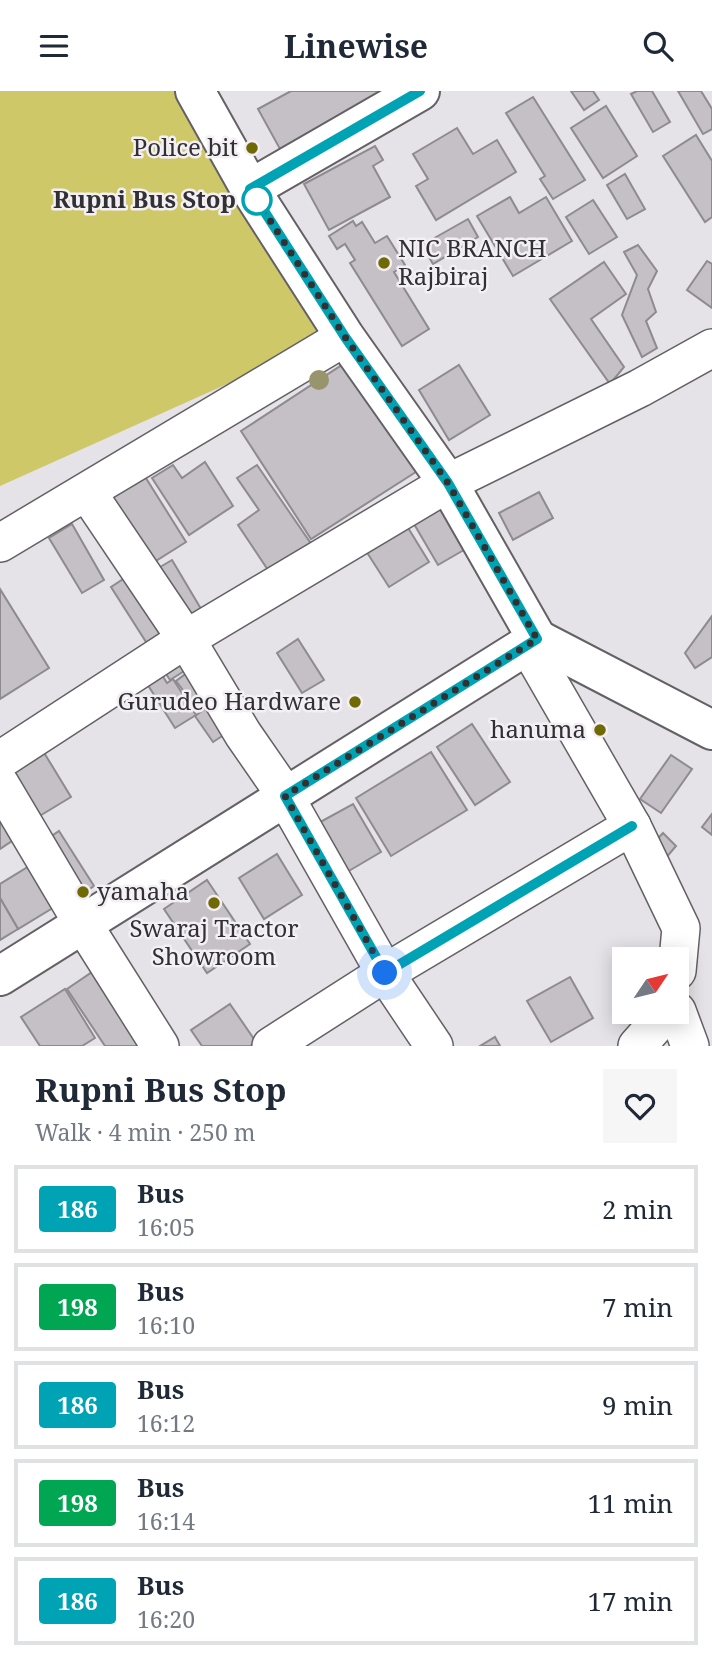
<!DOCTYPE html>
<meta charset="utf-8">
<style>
body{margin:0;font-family:"Noto Serif",serif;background:#f6f6f7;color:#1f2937;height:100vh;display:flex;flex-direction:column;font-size:26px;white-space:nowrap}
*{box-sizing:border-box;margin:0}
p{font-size:23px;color:#747a83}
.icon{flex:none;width:38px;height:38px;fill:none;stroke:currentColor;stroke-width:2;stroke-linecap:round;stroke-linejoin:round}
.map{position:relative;height:955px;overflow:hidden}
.drawer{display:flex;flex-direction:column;background:#fff;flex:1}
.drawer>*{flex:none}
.badge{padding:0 14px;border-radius:5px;font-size:24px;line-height:46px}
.needle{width:46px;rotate:55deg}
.controls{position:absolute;left:612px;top:856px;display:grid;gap:14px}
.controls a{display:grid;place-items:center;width:77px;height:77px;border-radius:0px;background:#fff;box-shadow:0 4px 18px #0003;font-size:35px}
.you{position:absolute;width:35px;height:35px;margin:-18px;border:5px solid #fff;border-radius:50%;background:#1a73e8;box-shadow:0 0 0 10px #1a73e833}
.map>.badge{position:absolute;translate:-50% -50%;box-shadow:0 0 0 4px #fff}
.round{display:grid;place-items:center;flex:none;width:74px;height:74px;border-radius:0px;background:#f6f6f7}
.headline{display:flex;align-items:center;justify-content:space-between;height:119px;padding:0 35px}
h1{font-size:33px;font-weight:700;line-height:52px}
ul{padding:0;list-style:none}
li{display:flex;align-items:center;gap:21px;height:88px;margin:0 14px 10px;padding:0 21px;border:4px solid #e0e1e3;border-radius:0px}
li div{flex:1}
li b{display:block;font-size:26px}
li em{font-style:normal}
li .badge{min-width:77px;font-weight:700;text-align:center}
header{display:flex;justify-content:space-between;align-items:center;height:91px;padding:0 35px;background:#fff;font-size:32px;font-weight:700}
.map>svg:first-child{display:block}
.pitch{fill:#cec868}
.building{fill:#c4c0c6;stroke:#8e8a90;stroke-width:2}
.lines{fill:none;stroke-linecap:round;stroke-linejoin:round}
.minor-casing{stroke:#646166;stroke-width:40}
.major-casing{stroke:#646166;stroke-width:42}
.minor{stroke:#fff;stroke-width:37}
.major{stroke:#fff;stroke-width:38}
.tree{fill:#98946b}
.line-casing{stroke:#fff;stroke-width:16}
.line{stroke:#00a3b4;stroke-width:10}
.walk{stroke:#313032;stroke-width:7;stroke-dasharray:0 12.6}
.poi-dot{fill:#706a04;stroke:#f3eff5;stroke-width:2.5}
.stop-dot{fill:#fff;stroke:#00a3b4;stroke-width:3.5}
.labels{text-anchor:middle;stroke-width:5;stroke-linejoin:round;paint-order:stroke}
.poi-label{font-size:24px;fill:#313032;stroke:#f3eff5;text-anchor:end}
.stop-label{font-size:24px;font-weight:bold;fill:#313032;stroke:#f3eff5;text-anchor:end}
</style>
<header><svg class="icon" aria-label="menu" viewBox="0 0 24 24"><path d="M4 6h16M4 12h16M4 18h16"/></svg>Linewise<svg class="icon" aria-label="search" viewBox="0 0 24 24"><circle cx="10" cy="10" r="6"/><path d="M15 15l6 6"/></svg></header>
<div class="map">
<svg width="712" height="955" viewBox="0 0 712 955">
<rect width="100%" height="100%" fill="#e5e2e8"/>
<polygon class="pitch" points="0,0 180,0 327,248 0,395"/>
<g class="building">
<polygon points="291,0 385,0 280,58 258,18"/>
<polygon points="571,0 593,0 599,9 584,19"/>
<polygon points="637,0 652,0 670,31 653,41 631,3"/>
<polygon points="678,0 701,0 712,18 712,38 703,43"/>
<polygon points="533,6 585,89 553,108 540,88 545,85 506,22"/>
<polygon points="606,15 637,65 603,87 571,37"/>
<polygon points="457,37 473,63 497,49 516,81 436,129 416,95 428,88 413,63"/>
<polygon points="696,44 712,70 712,126 705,131 663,65"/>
<polygon points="375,55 383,69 373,75 390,106 329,139 304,93"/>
<polygon points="625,83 645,118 627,128 607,94"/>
<polygon points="510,106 519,122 546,106 572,150 513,185 477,125"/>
<polygon points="593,109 617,146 589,163 566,126"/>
<polygon points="468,128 478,146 433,173 422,154"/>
<polygon points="353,130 356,135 362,131 375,152 387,145 405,174 394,181 429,238 402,255 350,172 355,169 345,153 337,158 329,145"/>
<polygon points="638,154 657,180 648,198 656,221 646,230 657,257 642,266 622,224 637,184 624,161"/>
<polygon points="707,170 712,173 712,217 687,199"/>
<polygon points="604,171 626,203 591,228 624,276 610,293 550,208"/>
<polygon points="348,270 419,379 311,448 241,340"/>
<polygon points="459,274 490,324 449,349 419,299"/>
<polygon points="205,371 233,415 189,444 152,387 173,374 182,387"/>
<polygon points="257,374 314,457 272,485 238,434 259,419 237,387"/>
<polygon points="144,384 186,451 143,478 102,409"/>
<polygon points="539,401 553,427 513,449 499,422"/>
<polygon points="438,403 469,456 438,474 407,421"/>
<polygon points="402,427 429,471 389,496 361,452"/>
<polygon points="72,433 104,489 82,502 49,447"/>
<polygon points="172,469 207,528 186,541 150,482"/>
<polygon points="134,481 178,550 155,565 111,496"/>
<polygon points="0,498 49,577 0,608"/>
<polygon points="712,525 712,566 695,577 685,562"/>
<polygon points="298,548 324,589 302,602 277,562"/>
<polygon points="158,571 197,572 170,589"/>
<polygon points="195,576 218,606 199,620 176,590"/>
<polygon points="159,579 167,592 173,588 196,624 175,637 144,588"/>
<polygon points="212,613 230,640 213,651 195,625"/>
<polygon points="472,633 510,691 475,714 437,656"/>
<polygon points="40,655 71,706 28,732 0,687"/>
<polygon points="431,661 467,719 391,765 356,707"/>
<polygon points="671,664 692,678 661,722 640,708"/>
<polygon points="0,706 24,742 0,758"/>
<polygon points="353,713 381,761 342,784 313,735"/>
<polygon points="712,723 712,744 702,736"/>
<polygon points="59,740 94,795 76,807 40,753"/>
<polygon points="663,742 676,755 665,768 651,755"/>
<polygon points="277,763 302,804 264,828 239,787"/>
<polygon points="36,771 61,812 18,838 0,807 0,793"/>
<polygon points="207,789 250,853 207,882 164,818"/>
<polygon points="0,807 18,838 0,849"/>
<polygon points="101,875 154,955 105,955 67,898"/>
<polygon points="570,886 593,927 551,951 527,910"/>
<polygon points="65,898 95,947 82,955 40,955 21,926"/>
<polygon points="230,913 256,951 250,955 202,955 191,939"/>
<polygon points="495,946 500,955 480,955"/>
</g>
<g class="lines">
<defs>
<g id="minor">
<polyline points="87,401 186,548 243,643 279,695 385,882 434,955"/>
<polyline points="0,452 345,246"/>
<polyline points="527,553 632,735 681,837 677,880"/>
<polyline points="0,669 186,548 448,392 640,297 712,257"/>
<polyline points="0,693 83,833 160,955"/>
<polyline points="677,920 690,955"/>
<polyline points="271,955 385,882 632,735"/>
<polyline points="637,955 668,920"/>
</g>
<g id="major">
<polyline points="195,0 250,98 345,246 448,392 537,548"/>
<polyline points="250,98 420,0"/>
<polyline points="537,548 712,639"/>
<polyline points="0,885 537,548"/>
</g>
</defs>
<use href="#minor" class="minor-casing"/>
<use href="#major" class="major-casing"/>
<use href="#minor" class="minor"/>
<use href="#major" class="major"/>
</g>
<circle class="tree" cx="319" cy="289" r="10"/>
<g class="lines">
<defs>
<polyline id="line" points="420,0 250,98 345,246 448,392 537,548 285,705 385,882 632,735"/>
</defs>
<use href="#line" class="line-casing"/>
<use href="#line" class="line"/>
<polyline class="walk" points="257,109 345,246 448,392 537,548 285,705 385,882"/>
</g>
<g class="poi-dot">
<circle cx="252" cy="57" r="7"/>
<circle cx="384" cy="172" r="7"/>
<circle cx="355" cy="611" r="7"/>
<circle cx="600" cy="639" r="7"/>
<circle cx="83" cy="801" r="7"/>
<circle cx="214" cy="812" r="7"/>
</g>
<circle class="stop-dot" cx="257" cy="109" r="14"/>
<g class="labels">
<g class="poi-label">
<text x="238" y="65">Police bit</text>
<text x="398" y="166" text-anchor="start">NIC BRANCH<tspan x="398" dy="28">Rajbiraj</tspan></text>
<text x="341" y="619">Gurudeo Hardware</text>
<text x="586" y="647">hanuma</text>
<text x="97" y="809" text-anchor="start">yamaha</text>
<text x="214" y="846" text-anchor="middle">Swaraj Tractor<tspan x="214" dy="28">Showroom</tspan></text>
</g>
<g class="stop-label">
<text x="236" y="117">Rupni Bus Stop</text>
</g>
</g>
</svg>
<div class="controls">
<a><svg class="needle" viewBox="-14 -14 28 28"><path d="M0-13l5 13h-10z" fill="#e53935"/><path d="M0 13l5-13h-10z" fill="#747a83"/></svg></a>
</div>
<div class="you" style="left:385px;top:882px"></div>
</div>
<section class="drawer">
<div class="headline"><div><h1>Rupni Bus Stop</h1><p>Walk · 4 min · 250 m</p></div><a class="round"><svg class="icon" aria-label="heart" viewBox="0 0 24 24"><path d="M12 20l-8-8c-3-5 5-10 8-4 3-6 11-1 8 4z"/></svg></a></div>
<ul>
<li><span class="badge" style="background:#00a3b4;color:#fff">186</span><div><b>Bus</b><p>16:05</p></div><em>2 min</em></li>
<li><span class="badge" style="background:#00a651;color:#fff">198</span><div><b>Bus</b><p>16:10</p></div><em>7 min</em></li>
<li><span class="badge" style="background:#00a3b4;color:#fff">186</span><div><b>Bus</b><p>16:12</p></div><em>9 min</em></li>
<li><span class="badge" style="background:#00a651;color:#fff">198</span><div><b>Bus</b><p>16:14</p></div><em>11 min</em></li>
<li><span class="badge" style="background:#00a3b4;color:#fff">186</span><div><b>Bus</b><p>16:20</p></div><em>17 min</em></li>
</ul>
</section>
